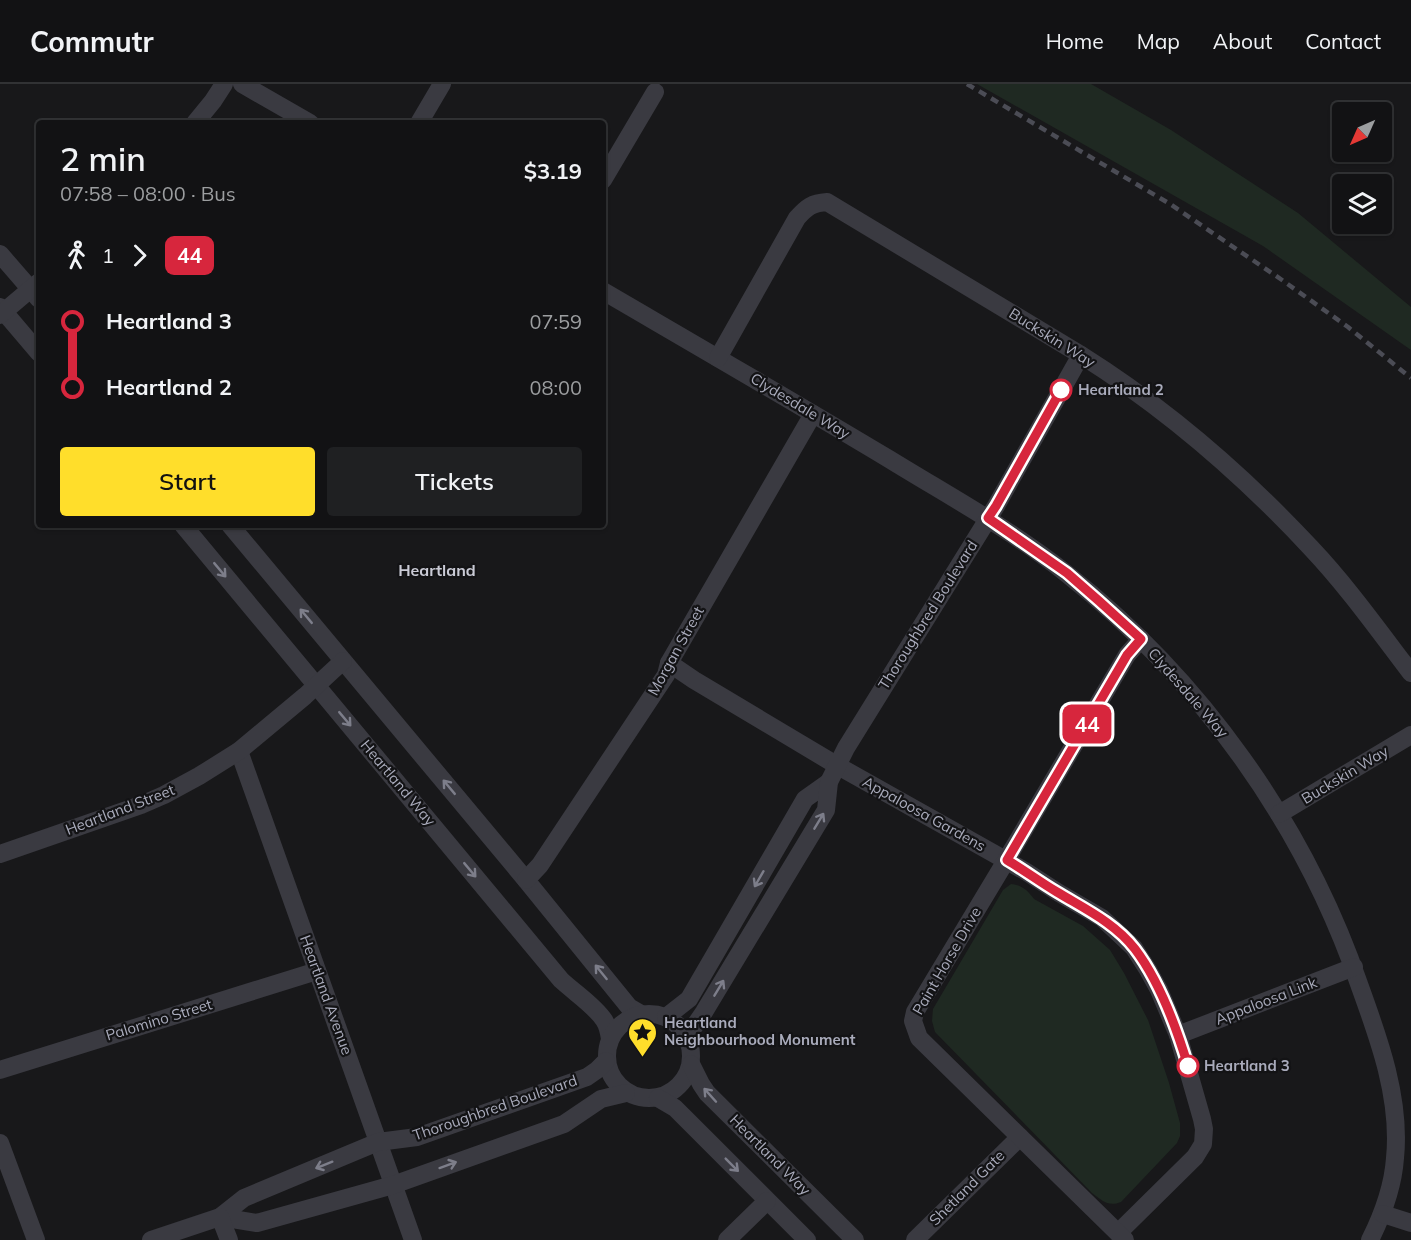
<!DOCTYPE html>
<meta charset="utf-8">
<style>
body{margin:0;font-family:Mulish,sans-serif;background:#1f2022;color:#f1f3f6;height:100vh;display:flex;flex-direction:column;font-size:22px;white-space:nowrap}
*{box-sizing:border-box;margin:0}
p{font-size:20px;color:#9c9ea0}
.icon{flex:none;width:33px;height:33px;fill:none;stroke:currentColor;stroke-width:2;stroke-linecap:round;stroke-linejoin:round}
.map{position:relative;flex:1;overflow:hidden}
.panel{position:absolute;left:36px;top:36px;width:570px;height:408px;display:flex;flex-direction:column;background:#121214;border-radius:6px;box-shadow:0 2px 4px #0004,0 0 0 2px #313234}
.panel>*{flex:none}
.badge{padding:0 12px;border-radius:9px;font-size:21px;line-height:39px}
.needle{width:39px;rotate:225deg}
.tools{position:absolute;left:1332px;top:18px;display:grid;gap:12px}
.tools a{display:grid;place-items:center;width:60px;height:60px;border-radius:6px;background:#121214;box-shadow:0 2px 4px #0004,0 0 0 2px #313234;font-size:30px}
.map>.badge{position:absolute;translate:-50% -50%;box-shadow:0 0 0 3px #fff}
.legs{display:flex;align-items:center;gap:9px;height:66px;padding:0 24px;font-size:20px}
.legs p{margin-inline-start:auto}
.overview{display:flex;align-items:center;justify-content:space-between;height:102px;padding:0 24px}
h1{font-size:33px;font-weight:600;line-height:45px}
.button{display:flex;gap:12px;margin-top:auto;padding:12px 24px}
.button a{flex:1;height:69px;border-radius:6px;background:#ffde2b;color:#111;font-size:24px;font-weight:600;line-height:69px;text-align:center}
.button a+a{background:#1f2022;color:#f1f3f6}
ul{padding:0 24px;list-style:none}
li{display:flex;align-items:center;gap:21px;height:66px;font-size:22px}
li i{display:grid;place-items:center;width:9px;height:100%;margin:0 8px;background:currentColor}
li i::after{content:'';width:15px;height:15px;margin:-8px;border:4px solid;border-radius:50%;background:#121214}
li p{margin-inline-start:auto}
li:first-child i{background:linear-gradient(#0000 50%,currentColor 0)}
li:last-child i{background:linear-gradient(currentColor 50%,#0000 0)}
header{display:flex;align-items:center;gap:36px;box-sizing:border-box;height:84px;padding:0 30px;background:#121214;border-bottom:2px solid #313234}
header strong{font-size:28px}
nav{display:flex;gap:33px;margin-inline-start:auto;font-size:21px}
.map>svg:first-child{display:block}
.green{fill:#1f2922}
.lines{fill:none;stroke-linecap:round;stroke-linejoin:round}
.minor{stroke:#3a3a41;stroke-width:18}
.rail{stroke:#4b4c55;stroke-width:4.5;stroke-dasharray:8 6;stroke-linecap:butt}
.oneway{stroke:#7d7e8a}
.line-1-casing{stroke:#fff;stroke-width:14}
.line-1{stroke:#d7263d;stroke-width:9}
.stop-1-dot{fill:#fff;stroke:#d7263d;stroke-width:3}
.labels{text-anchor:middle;stroke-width:4.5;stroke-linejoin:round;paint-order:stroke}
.street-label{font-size:15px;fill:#a9abbb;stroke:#131315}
.stop-label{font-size:15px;font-weight:bold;fill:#a9abbb;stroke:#131315;text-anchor:start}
.poi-label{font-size:15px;font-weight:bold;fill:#a9abbb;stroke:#131315;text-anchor:start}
.neighbourhood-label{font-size:16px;font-weight:bold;fill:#cacbd6;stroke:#131315}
</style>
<header>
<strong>Commutr</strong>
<nav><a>Home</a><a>Map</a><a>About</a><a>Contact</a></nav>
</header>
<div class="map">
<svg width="1411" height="1156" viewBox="0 0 1411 1156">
<rect width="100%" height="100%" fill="#18181a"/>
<g class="green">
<polygon points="977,0 1091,0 1171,46 1298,129 1411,223 1411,266 1263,162"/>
<path d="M1011 800C1022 801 1028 807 1034 815L1083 842 1110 866 1124 889 1148 936 1169 999 1180 1039V1052L1177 1059 1121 1118C1108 1123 1103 1117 1092 1109L935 948 932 937 933 925 1003 806Z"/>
</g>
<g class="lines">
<g class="minor">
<polyline points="242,0 310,39"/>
<polyline points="195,39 213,17 224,0"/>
<polyline points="419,39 442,0"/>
<polyline points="603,96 655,8"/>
<polyline points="0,170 39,215"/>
<path d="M603 207C699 263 794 318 889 375 949 412 1012 446 1067 490 1200 595 1304 740 1359 900 1379 955 1401 1015 1395 1074 1393 1103 1383 1130 1370 1156"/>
<polyline points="0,223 39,269"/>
<polyline points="0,231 39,198"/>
<path d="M718 274 797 134C807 123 812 119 827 118L1081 271C1167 325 1242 390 1311 464 1347 502 1379 547 1411 589"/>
<path d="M183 441 561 896C575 909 594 921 604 936 608 942 609 948 610 955"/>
<polyline points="230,441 526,796 629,923 641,930"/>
<polyline points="669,579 694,596 838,682 1025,787 1059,809 1102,834 1117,848 1134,864 1148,886 1159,906 1178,951 1202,1035 1204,1045 1203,1060 1195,1073 1118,1149"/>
<polyline points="239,667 413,1156"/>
<polyline points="1279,730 1411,651"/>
<polyline points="0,770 141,721 164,711 199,692 239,667 305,612 343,577"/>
<polyline points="526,796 540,781 666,591 669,579 813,330"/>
<circle cx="649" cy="972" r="42"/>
<polyline points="666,933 689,915 805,715 829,698"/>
<polyline points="1178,951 1354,883"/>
<polyline points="687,953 704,928 826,726 829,698 846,664 996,422 1081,271"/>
<polyline points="606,977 597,986 587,993 417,1053 378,1058 244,1114 220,1133 257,1139 393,1101 564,1040 601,1015 626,1009"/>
<polyline points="691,980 701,1000 707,1009 855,1156"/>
<polyline points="0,986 317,887"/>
<polyline points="658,1014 675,1024 807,1156"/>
<polyline points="0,1059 36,1156"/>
<polyline points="1383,1130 1411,1139"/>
<polyline points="151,1156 220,1133 229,1156"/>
<polyline points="727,1156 767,1117"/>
<polyline points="915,1156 1020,1053"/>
<polyline points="1125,1156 919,954 913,937 915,928 1001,785 1127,571 1141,555"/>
</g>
<polyline class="rail" points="967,0 1170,120 1282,196 1348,243 1411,294"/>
</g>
<defs><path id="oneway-shaft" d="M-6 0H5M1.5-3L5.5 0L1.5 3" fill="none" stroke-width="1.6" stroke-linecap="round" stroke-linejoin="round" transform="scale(1.5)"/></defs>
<g class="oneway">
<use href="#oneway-shaft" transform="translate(220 486) rotate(50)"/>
<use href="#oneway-shaft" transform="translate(306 532) rotate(-130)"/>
<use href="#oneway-shaft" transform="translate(345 635) rotate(50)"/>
<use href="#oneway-shaft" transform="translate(449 703) rotate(-130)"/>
<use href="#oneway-shaft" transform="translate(819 737) rotate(-59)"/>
<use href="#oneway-shaft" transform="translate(470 786) rotate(50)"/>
<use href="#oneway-shaft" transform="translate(759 795) rotate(120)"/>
<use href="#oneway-shaft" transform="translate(601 888) rotate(-129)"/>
<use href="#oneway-shaft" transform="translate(719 904) rotate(-59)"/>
<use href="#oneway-shaft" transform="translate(710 1011) rotate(-132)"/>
<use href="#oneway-shaft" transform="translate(324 1081) rotate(158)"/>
<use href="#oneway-shaft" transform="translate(448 1081) rotate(-20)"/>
<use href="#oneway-shaft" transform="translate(732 1081) rotate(45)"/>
</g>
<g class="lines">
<defs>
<path id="line-1" d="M1061 306 996 422 988 434 1067 489 1099 517 1141 555 1127 571 1007 776C1024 786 1040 798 1057 808 1085 825 1115 839 1135 865 1160 898 1176 942 1188 982"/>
</defs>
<use href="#line-1" class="line-1-casing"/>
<use href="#line-1" class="line-1"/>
</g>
<defs>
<symbol id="sight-pin" viewBox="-11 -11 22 30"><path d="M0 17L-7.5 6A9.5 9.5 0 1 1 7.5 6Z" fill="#ffde2b" stroke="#131315"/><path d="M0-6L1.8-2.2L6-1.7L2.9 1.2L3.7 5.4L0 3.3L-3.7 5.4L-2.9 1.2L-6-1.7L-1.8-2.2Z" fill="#111"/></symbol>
</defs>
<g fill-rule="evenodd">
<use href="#sight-pin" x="626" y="932" width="33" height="45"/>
</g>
<g class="stop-1-dot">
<circle cx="1061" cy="306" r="10"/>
<circle cx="1188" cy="982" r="10"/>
</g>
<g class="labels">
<g class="street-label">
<text transform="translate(1052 254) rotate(32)" y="5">Buckskin Way</text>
<text transform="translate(800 322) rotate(31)" y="5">Clydesdale Way</text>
<text transform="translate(928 531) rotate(-58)" y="5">Thoroughbred Boulevard</text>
<text transform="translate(676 567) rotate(-61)" y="5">Morgan Street</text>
<text transform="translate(1188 609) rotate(49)" y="5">Clydesdale Way</text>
<text transform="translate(1345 691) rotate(-31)" y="5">Buckskin Way</text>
<text transform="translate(398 699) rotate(50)" y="5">Heartland Way</text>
<text transform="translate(120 726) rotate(-21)" y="5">Heartland Street</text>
<text transform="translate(924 730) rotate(29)" y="5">Appaloosa Gardens</text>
<text transform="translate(947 877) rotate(-60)" y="5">Paint Horse Drive</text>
<text transform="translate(326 911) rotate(70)" y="5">Heartland Avenue</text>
<text transform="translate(1266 917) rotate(-21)" y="5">Appaloosa Link</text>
<text transform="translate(159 936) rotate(-17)" y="5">Palomino Street</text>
<text transform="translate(495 1024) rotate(-19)" y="5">Thoroughbred Boulevard</text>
<text transform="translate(770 1071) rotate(45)" y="5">Heartland Way</text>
<text transform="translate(967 1104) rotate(-45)" y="5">Shetland Gate</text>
</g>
<g class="stop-label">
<text x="1078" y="311">Heartland 2</text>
<text x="1204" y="987">Heartland 3</text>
</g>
<g class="poi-label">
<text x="664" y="944">Heartland<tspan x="664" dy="17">Neighbourhood Monument</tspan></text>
</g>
<g class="neighbourhood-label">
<text x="437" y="492">Heartland</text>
</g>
</g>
</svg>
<div class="tools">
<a><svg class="needle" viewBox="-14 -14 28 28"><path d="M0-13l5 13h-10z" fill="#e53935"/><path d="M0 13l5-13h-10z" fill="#9c9ea0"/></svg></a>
<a><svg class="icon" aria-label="layers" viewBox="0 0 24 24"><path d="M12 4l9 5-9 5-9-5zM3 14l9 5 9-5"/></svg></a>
</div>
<b class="badge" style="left:1087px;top:640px;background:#d7263d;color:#fff">44</b>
<section class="panel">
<div class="overview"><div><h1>2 min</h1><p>07:58 – 08:00 · Bus</p></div><b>$3.19</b></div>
<div class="legs"><svg class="icon" aria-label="walk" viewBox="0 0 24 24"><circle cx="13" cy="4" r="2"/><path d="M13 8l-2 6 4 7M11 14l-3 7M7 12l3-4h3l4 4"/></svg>1<svg class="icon" aria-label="forward" viewBox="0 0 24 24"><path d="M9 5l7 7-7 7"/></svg><b class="badge" style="background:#d7263d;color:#fff">44</b></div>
<ul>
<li><i style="color:#d7263d"></i><b>Heartland 3</b><p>07:59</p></li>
<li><i style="color:#d7263d"></i><b>Heartland 2</b><p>08:00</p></li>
</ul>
<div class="button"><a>Start</a><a>Tickets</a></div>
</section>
</div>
